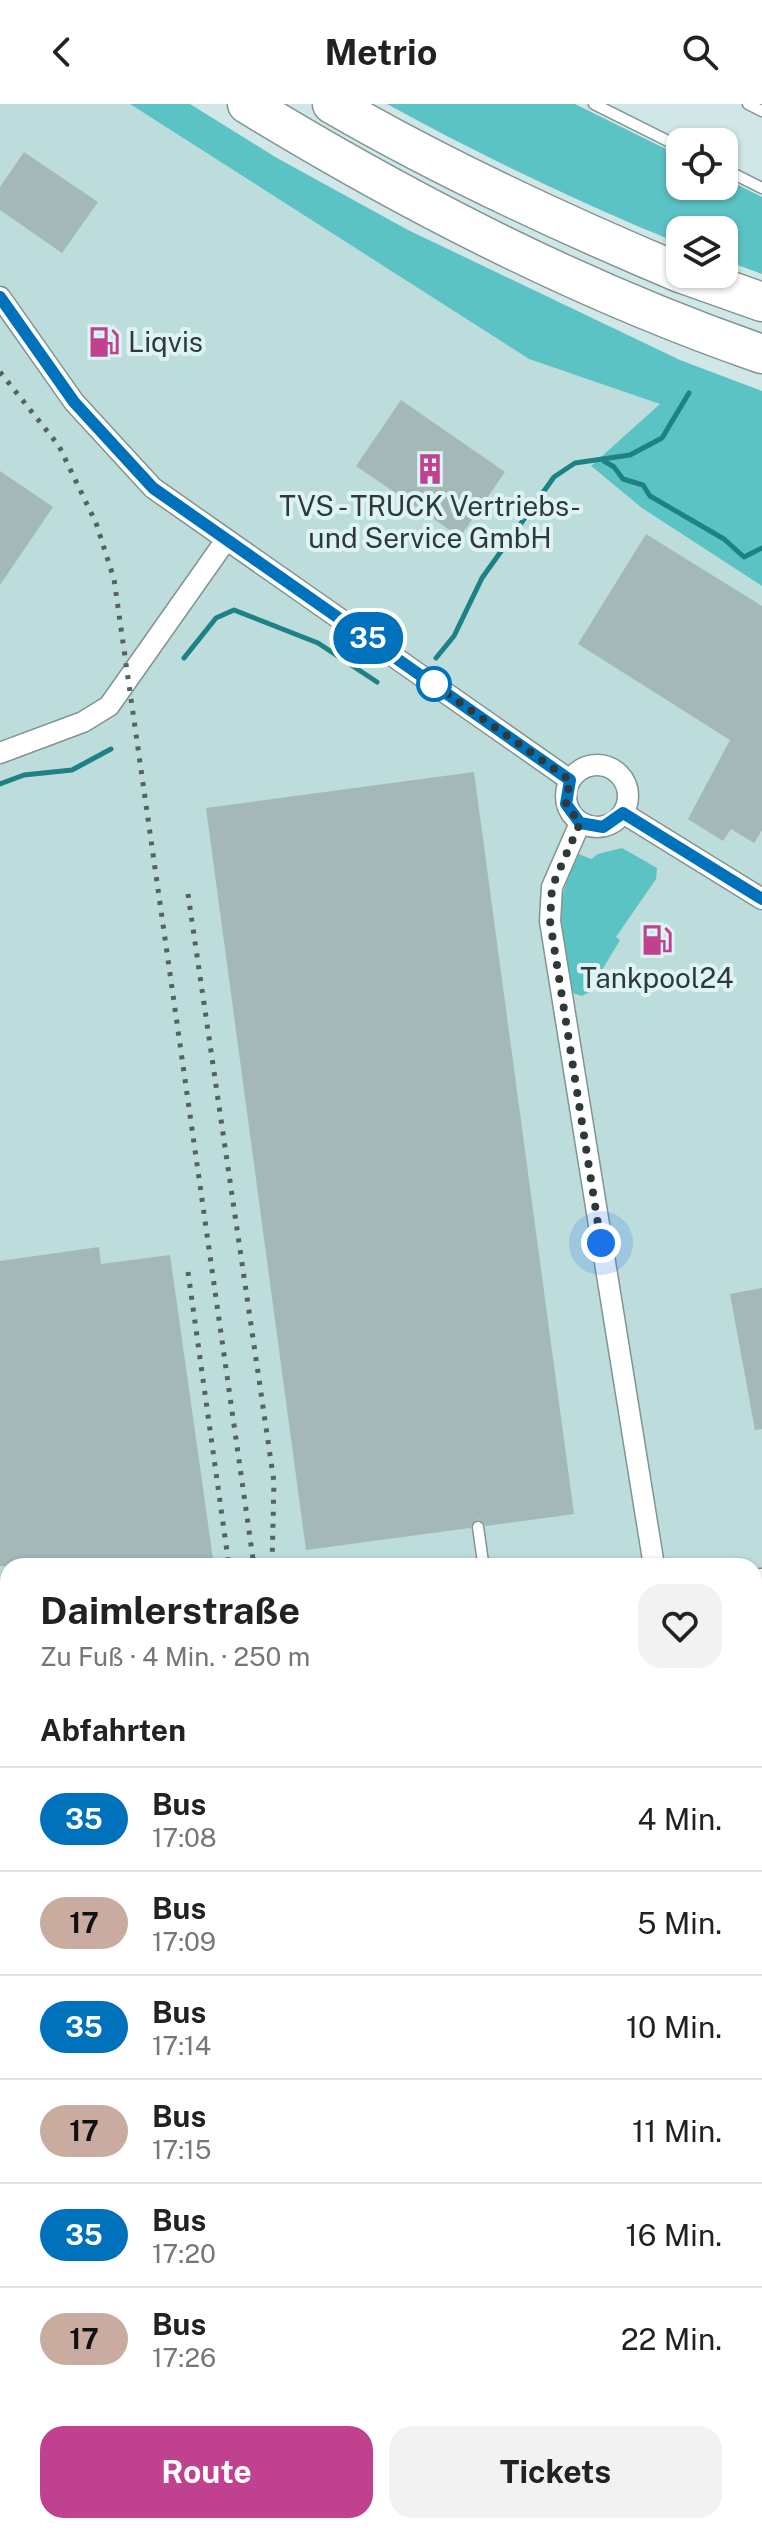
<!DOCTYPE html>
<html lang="de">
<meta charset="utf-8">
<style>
body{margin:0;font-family:"Public Sans",sans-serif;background:#f2f2f2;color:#222;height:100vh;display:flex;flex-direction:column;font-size:30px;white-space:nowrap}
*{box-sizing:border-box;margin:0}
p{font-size:26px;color:#767676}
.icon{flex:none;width:44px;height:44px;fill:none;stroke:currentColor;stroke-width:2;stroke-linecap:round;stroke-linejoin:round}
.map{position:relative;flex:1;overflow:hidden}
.sheet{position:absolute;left:0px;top:1454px;width:762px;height:976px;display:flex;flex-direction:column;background:#fff;border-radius:24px 24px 0 0;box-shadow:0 2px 6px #0004}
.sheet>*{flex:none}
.badge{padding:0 16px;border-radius:26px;font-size:28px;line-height:52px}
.fabs{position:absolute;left:666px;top:24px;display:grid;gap:16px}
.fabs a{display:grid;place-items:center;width:72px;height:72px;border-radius:16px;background:#fff;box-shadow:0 2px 6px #0004;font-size:40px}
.you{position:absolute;width:40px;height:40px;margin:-20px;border:6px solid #fff;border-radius:50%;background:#1a73e8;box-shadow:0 0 0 12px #1a73e833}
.map>.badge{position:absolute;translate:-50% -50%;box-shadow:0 0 0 4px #fff}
h2{padding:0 40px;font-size:30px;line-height:72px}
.round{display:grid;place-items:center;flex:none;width:84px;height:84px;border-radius:24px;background:#f2f2f2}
.overview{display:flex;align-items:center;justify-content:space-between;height:136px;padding:0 40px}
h1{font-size:38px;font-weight:700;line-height:60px}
.action{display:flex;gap:16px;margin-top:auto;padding:16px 40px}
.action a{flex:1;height:92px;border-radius:24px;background:#c0428f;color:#fff;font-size:32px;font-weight:700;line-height:92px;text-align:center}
.action a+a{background:#f2f2f2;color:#222}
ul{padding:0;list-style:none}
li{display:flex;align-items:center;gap:24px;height:104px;padding:0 40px;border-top:2px solid #e0e0e0}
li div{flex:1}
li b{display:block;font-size:30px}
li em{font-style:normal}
li .badge{min-width:88px;font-weight:700;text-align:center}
header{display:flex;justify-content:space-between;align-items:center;height:104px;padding:0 40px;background:#fff;font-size:36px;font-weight:700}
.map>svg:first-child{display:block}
.built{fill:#bddcdc;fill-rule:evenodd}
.green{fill:#5bc3c4}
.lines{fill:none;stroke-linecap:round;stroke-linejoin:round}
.stream{stroke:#1e8284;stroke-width:5}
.building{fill:#a4b8b8}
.service-casing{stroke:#809494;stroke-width:13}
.minor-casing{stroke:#809494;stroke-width:23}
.motorway-casing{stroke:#809494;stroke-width:41}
.service{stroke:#fff;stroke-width:10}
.minor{stroke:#fff;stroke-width:20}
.motorway{stroke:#fff;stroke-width:38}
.rail{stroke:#566262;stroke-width:5;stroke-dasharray:4 8;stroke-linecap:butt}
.line-casing{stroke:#fff;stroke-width:18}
.line{stroke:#0072bc;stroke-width:12}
.walk{stroke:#303939;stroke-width:8;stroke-dasharray:0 14.4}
.stop-dot{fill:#fff;stroke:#0072bc;stroke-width:4}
.labels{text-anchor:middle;stroke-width:8;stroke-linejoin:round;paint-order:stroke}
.poi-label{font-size:28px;fill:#303939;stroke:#def4f4}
</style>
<header><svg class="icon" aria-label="back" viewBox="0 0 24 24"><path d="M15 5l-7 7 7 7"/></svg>Metrio<svg class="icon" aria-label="search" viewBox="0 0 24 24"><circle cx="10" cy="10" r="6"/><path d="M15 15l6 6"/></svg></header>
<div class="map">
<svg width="762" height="2430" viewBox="0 0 762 2430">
<rect width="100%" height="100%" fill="#d1e6e6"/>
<path class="built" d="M0 0H130L529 255 661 300 591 363 642 404 762 482V2430H0ZM8 1462H754V2422H8Z"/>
<g class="green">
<polygon points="130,0 190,0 277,54 408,126 680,256 762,287 762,482 642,404 591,362 660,300 529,255"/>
<path d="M387 0H575L680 52V82H724V74L762 93V170L724 156V126H680L678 139C578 98 482 52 387 0Z"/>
<path d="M622 744 657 764 656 775 616 833 620 836 589 888 582 892 573 889 568 882C560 826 551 803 579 750L591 755 598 750Z"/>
</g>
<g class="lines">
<g class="stream">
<polyline points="604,357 614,363 623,375 643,381 650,392 724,435 744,453 762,444"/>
<polyline points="184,554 216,514 234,506 318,539 377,578"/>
<polyline points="436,554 454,532 482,474 554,373 575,359 630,351 662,334 689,289"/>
<polyline points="0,680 24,671 72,666 111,645"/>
</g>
</g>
<g class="building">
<polygon points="24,48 98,98 62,149 0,106 0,83"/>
<polygon points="401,296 505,368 460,433 356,362"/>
<polygon points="0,367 53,403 0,481"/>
<polygon points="646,430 762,502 762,726 754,739 731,725 723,737 688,715 730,636 578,540"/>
<polygon points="474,668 574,1410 486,1422 478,1415 470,1424 306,1446 206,704"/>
<polygon points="99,1143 101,1160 170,1151 214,1462 0,1462 0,1157"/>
<polygon points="762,1184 762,1325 755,1326 730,1190"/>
</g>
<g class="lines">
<defs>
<g id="service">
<polyline points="594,0 680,43"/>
<polyline points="748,0 762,7"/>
<polyline points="724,65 762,84"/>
<polyline points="478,1423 483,1458"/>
<polyline points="754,1934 762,1944"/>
<polyline points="754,2072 762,2077"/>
<polyline points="754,2132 762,2138"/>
<polyline points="572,2430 573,2424"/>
</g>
<g id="minor">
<polyline points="0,193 74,298 153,384 570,676"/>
<polyline points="0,649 83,618 109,602 226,436"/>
<circle cx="597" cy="692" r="31"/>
<polyline points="623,709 762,795"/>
<polyline points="580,719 552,783 550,817 654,1462"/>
<polyline points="754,1476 762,1475"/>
<polyline points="121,2422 127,2430"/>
</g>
<g id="motorway">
<path d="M247 0C409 99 582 188 762 250"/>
<path d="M332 0C444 65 561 119 680 169"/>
<polyline points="683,170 762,198"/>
</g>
</defs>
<use href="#service" class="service-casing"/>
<use href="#minor" class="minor-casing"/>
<use href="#motorway" class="motorway-casing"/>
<use href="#service" class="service"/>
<use href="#minor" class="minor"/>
<use href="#motorway" class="motorway"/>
<g class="rail">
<polyline points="0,268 59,342 96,419 114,475 254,1462"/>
<polyline points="188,790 274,1378 272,1462"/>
<polyline points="188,1168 229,1462"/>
<polyline points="305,2430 309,2422"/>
</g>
</g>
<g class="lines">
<defs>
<polyline id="line" points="0,193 74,298 153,384 570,676 566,700 580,719 603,723 623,709 762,795"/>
</defs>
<use href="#line" class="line-casing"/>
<use href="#line" class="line"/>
<polyline class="walk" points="434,580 429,577 570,676 566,700 580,719 552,783 550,817 601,1139"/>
</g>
<defs>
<symbol id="fuel-bare" viewBox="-9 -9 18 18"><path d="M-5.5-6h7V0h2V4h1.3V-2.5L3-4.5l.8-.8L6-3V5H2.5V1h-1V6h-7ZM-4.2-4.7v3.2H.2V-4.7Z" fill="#c0428f" stroke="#def4f4" stroke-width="2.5" paint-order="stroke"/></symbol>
<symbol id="building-bare" viewBox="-9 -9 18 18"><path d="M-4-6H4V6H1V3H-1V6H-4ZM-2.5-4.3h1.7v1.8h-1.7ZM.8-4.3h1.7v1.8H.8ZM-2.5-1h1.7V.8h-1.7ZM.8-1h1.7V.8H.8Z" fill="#c0428f" stroke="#def4f4" stroke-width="2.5" paint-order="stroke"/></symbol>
</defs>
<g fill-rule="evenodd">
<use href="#fuel-bare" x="82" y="216" width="44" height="44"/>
<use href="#building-bare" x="408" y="343" width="44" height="44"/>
<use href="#fuel-bare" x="635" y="814" width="44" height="44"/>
</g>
<circle class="stop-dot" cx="434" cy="580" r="16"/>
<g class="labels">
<g class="poi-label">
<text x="128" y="248" text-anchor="start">Liqvis</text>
<text x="430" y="412">TVS - TRUCK Vertriebs-<tspan x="430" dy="32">und Service GmbH</tspan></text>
<text x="657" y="884">Tankpool24</text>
</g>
</g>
</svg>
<div class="fabs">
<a><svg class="icon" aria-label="locate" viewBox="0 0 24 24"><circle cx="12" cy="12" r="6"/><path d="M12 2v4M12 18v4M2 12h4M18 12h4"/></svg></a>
<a><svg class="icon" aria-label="layers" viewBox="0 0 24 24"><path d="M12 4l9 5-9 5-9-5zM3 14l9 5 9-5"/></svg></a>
</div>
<div class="you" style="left:601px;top:1139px"></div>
<b class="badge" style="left:368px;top:534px;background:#0072bc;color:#fff">35</b>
<section class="sheet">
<div class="overview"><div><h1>Daimlerstraße</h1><p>Zu Fuß · 4 Min. · 250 m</p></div><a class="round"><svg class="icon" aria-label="heart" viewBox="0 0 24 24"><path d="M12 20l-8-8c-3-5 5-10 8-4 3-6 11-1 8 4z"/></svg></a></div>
<h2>Abfahrten</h2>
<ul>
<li><span class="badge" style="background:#0072bc;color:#fff">35</span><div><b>Bus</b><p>17:08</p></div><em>4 Min.</em></li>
<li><span class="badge" style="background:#c9aba0;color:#111">17</span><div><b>Bus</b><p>17:09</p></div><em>5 Min.</em></li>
<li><span class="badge" style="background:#0072bc;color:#fff">35</span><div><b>Bus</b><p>17:14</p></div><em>10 Min.</em></li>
<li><span class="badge" style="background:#c9aba0;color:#111">17</span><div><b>Bus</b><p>17:15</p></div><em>11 Min.</em></li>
<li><span class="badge" style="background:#0072bc;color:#fff">35</span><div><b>Bus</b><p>17:20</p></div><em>16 Min.</em></li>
<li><span class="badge" style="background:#c9aba0;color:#111">17</span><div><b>Bus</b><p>17:26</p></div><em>22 Min.</em></li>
</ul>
<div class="action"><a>Route</a><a>Tickets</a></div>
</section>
</div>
